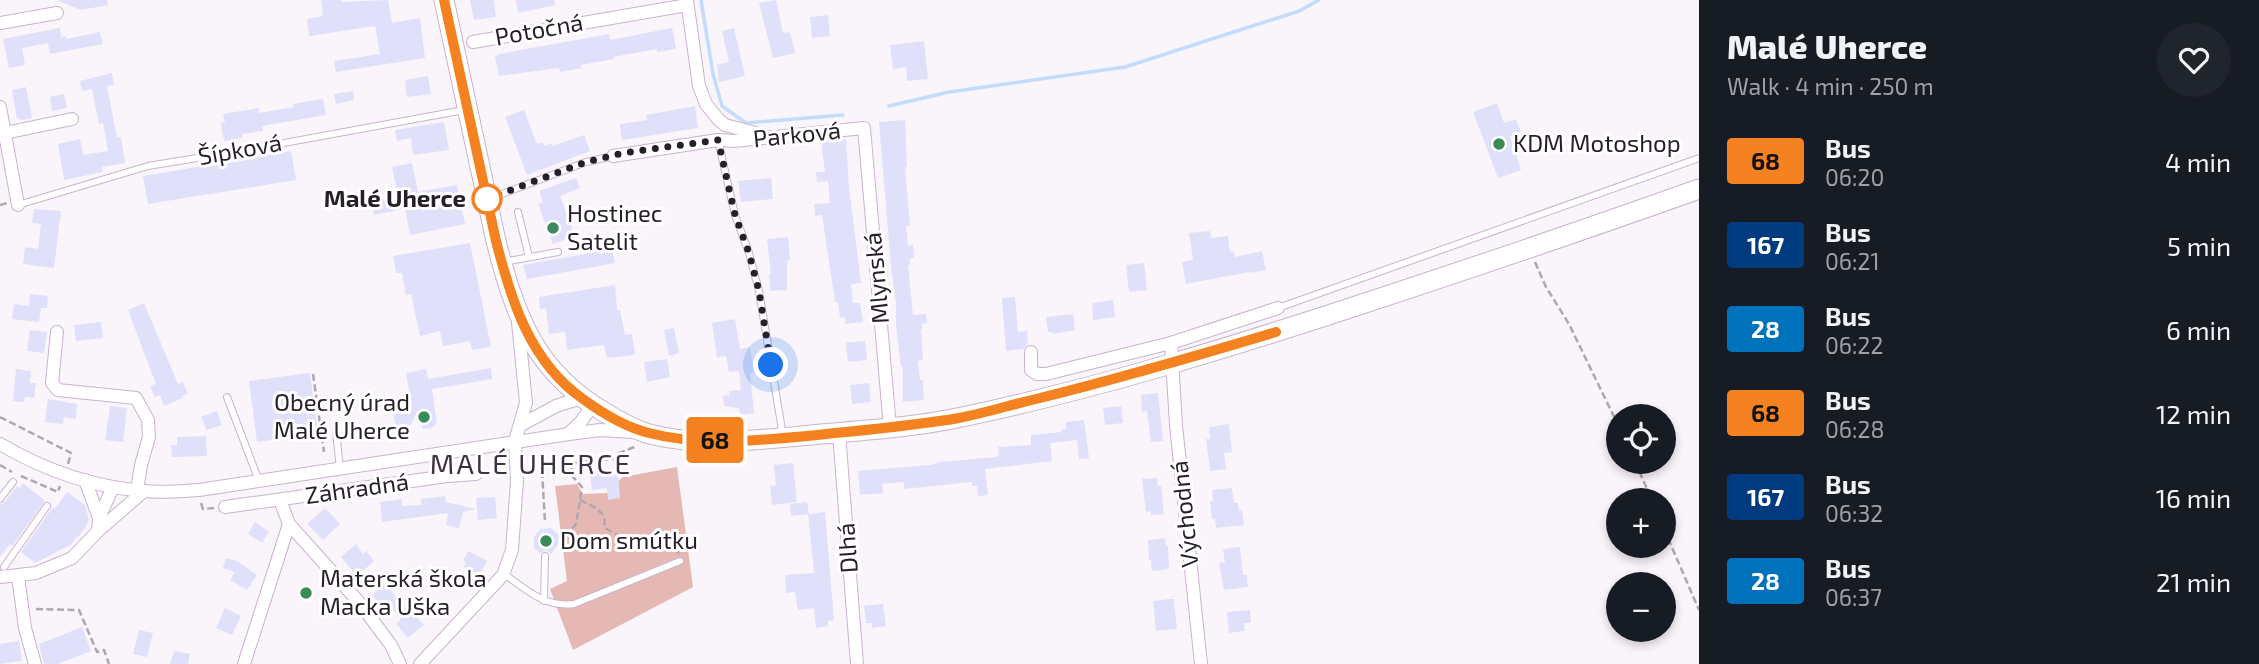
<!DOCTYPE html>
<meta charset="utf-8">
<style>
body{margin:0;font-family:"Exo 2",sans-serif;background:#20242c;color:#f1f3f6;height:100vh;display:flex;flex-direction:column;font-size:26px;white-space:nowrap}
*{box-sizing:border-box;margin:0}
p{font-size:23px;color:#9ea1a6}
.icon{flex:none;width:38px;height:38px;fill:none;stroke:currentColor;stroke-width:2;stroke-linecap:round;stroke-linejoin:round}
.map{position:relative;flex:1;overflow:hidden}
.side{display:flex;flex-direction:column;background:#171b24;width:560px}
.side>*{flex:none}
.badge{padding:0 14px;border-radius:5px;font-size:24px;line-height:46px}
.fabs{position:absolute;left:1606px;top:404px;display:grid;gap:14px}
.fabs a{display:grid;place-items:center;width:70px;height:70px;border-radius:50%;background:#171b24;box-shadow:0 4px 10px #0003;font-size:35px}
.you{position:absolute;width:35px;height:35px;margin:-18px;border:5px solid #fff;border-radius:50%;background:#1a73e8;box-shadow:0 0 0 10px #1a73e833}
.map>.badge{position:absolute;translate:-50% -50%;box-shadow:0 0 0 4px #fff}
.round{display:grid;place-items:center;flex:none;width:74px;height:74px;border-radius:37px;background:#20242c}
.overview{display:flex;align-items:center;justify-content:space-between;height:119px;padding:0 28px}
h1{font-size:33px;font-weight:800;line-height:52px}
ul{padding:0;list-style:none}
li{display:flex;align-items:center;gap:21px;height:84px;padding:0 28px}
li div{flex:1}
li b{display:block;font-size:26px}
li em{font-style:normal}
li .badge{min-width:77px;font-weight:700;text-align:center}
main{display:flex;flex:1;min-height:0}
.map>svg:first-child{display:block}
.green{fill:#e6b8b4}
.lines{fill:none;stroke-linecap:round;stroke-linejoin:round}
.stream{stroke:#c3dcfb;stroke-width:3.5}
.building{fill:#e0e0fa}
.service-casing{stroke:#c9b3ce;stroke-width:8}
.minor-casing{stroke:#c9b3ce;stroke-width:14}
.primary-casing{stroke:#c9b3ce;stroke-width:21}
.path{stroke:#ada7ae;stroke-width:2.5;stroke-dasharray:7 3.5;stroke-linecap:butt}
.service{stroke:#fff;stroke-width:6}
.minor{stroke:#fff;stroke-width:12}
.primary{stroke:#fff;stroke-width:19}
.line-casing{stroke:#fff;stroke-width:16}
.line{stroke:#f58220;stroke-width:10}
.walk{stroke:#261e28;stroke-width:7;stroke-dasharray:0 12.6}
.poi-dot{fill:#3b8a5a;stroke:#fff;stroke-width:2.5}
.stop-dot{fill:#fff;stroke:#f58220;stroke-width:3.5}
.labels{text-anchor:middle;stroke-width:6;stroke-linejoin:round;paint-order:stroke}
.street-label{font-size:24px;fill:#261e28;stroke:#fff}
.poi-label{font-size:24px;fill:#261e28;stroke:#fff;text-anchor:start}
.stop-label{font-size:24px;font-weight:bold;fill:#261e28;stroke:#fff;text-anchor:end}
.quarter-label{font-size:28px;letter-spacing:2px;fill:#412f45;stroke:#fff}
</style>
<main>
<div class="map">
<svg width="1699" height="664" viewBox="0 0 1699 664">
<rect width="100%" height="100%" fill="#faf5fb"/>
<polygon class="green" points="677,467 693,587 573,650 550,589 567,581 555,486 577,484 583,494 608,493 619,497 619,480 623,477"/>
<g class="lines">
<g class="stream">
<polyline points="701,0 713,74 722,106 746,123 843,115"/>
<polyline points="889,106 949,92 1125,67 1299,11 1319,0"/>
</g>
</g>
<g class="building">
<polygon points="57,0 107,0 108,5 81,10"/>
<polygon points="321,0 341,0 342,2 388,0 392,23 420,18 425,58 336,72 334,61 380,54 375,26 309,36 307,19 323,16"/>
<polygon points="470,0 494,0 496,17 474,20"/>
<polygon points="516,0 554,0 555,5 518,13"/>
<polygon points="776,0 783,33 790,32 795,53 773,58 759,3"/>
<polygon points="828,15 830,36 812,38 810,17"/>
<polygon points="60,28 61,37 66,36 66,39 100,32 103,44 50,54 48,43 22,48 25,65 9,68 3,39"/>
<polygon points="672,28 676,49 657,52 657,49 613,57 614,59 581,65 582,68 560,72 559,68 499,76 495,57 499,54 609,34 610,40"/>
<polygon points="734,28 745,76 719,82 717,65 729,62 722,31"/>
<polygon points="924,41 928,79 907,81 906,67 893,69 890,45"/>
<polygon points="112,73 114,85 107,86 117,138 121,137 125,163 102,167 103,172 64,180 58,144 80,139 83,155 108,151 103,123 99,124 92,89 82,91 80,81"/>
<polygon points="428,76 431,94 407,97 405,80"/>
<polygon points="26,87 32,118 22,120 17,118 12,90"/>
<polygon points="353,91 354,100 336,104 334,94"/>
<polygon points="64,94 67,108 52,111 50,97"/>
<polygon points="323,99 326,115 262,126 263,131 242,134 242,138 224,141 221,123 225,122 223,114 259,108 259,113 294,107 293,104"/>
<polygon points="1497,103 1504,123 1516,119 1521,132 1510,136 1521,170 1498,178 1473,112"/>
<polygon points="695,106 698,128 622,140 620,124 647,120 646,115"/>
<polygon points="524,110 537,144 543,142 544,146 552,143 553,146 584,135 590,151 527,175 505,117"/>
<polygon points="905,120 907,167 905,167 910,226 906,226 908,246 913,245 914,258 910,259 910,265 908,265 913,315 926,314 927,323 922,324 923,329 921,329 923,360 918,361 920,380 923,380 924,400 903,402 903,367 901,367 896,325 896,304 891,267 879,122"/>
<polygon points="444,122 449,150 413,155 411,138 397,141 395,130"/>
<polygon points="846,139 849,188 861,283 851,284 853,303 860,303 863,322 845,324 845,317 840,318 838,302 835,302 822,215 815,216 814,204 830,203 828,181 817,182 816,172 825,172 821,141"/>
<polygon points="291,151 296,180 148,204 143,176"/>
<polygon points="412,163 418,192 457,185 465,224 410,235 405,209 374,215 371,201 398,196 392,167"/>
<polygon points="576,178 580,188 560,196 575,236 553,244 538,204 543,202 539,191"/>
<polygon points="771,178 773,199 741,202 738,181"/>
<polygon points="34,209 61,211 54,268 23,264 25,247 38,249 41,224 32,223"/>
<polygon points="1210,231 1211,238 1228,236 1230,252 1234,251 1235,257 1262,251 1266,270 1249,273 1249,272 1186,284 1182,262 1193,260 1189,233"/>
<polygon points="788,237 790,260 787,261 787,290 770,291 769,274 771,274 767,239"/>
<polygon points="470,243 491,347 472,350 470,341 443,346 440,331 420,336 411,294 406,295 402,273 396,273 393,256"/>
<polygon points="612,249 615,263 527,279 523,265"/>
<polygon points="1144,263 1147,290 1129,292 1126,265"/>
<polygon points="615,285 617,310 620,310 625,335 632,334 635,355 607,358 604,345 567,350 565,332 549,334 546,308 540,309 539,297"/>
<polygon points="30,294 48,296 47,308 41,308 39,322 12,319 14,304 29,306"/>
<polygon points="1015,297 1018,332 1027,331 1028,344 1023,349 1006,351 1002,298"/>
<polygon points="1113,300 1115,317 1093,320 1092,303"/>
<polygon points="144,303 178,384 183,382 188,394 182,396 183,398 164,406 160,395 155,397 150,386 156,384 128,310"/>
<polygon points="1073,314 1075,330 1053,334 1053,332 1048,332 1046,317"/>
<polygon points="735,319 740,349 750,347 754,372 750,373 754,413 740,415 739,408 724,406 723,396 730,395 729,391 741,390 739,371 729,372 726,356 717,357 712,323"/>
<polygon points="101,322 103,338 76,341 74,325"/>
<polygon points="674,328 679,353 669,356 664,330"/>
<polygon points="30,330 47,332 44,353 27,351"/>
<polygon points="865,341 867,360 848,362 846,343"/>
<polygon points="667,359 670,377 647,382 644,362"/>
<polygon points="491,368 492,379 432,389 437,423 432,428 423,429 417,412 407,432 400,433 396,429 393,410 412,407 406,373 426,369 428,379"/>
<polygon points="16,369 31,371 30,383 36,383 34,398 25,397 24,402 13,401"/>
<polygon points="310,373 318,434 257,442 249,381"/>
<polygon points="869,383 871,402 852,404 850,385"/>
<polygon points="1158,393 1163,441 1151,442 1147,411 1142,412 1141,395"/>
<polygon points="48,399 77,404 76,419 64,417 63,424 45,422"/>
<polygon points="110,406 127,408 123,442 105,440"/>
<polygon points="1121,406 1123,423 1105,425 1103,408"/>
<polygon points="217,411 222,425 207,430 201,417"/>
<polygon points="1084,420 1089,458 1079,459 1077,440 1050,443 1052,461 985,469 988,495 978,496 977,486 972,486 972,482 904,489 904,482 882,484 883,493 860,495 858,471 931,465 940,462 995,457 999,456 998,447 1031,445 1031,435 1062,432 1062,429 1066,429 1066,422"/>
<polygon points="1229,424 1232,452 1224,453 1226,469 1210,471 1206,439 1210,439 1209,427"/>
<polygon points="206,436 207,456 172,457 171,445 177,445 177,437"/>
<polygon points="793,463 797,502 772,505 770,486 776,485 774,465"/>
<polygon points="607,470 618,474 620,498 608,500 607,488 592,490 590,472"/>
<polygon points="1157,478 1158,486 1161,486 1164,514 1151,515 1151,511 1146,512 1142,479"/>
<polygon points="23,483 45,501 12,546 10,544 0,557 0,505 5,502 17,486 20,488"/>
<polygon points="1232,488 1234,503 1238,503 1239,511 1242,510 1244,525 1216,528 1215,519 1212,519 1210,501 1213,501 1212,490"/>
<polygon points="67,492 85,505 89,520 84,530 70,545 35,563 21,552 53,507 55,509"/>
<polygon points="445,496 446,502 476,509 463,512 459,528 446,525 448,513 382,522 383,521 382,521 380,502 402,499 402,506 422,505 421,499"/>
<polygon points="495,497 497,518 478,520 476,498"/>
<polygon points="807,502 809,514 825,512 834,620 828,621 828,626 816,628 814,608 798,610 795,592 786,593 785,575 814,573 808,514 791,516 790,504"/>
<polygon points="325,508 340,524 323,540 307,524"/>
<polygon points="255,522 269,532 262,543 248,534"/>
<polygon points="551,528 559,535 558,545 551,554 546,550 540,553 534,548 534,537 540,529"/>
<polygon points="1165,538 1166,546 1168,546 1169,569 1152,571 1151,560 1149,560 1148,540"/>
<polygon points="356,544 363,554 366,551 374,561 357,576 341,557"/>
<polygon points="1240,547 1243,575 1247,575 1248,587 1224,590 1219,563 1225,562 1223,549"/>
<polygon points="468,551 487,561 479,576 464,567 466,562 463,561"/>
<polygon points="226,558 237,561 257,575 247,590 230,580 235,572 223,568"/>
<polygon points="385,584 409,612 411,610 424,625 408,638 396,624 401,619 389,605 384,609 372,595"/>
<polygon points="1170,599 1174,599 1177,629 1156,631 1153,601"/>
<polygon points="883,604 886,626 872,628 872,623 866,623 864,606"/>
<polygon points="225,608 241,616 232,635 216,628"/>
<polygon points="1250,610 1251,623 1244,623 1245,631 1229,633 1227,612"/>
<polygon points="82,627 91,651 57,664 44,664 39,644"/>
<polygon points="139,630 153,633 147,657 133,654"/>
<polygon points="19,641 22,661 0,664 0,644"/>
<polygon points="174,651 190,654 188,664 170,664"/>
</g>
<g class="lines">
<defs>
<g id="service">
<polyline points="718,140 735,215 749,253 759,291 783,436"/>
<polyline points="489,199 586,162 613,156"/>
<polyline points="18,205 148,166 246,150 464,110"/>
<polyline points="518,212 529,257"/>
<polyline points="503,262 558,252"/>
<polyline points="1278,308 1699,158"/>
<polyline points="227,397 259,481"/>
<polyline points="336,431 340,469"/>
<polyline points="0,499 13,482"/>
<polyline points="4,567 47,506"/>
<path d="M503 573C525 589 545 608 574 604L680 561"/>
<polyline points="544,601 545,556"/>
</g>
<g id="minor">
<polyline points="687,0 699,86 706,104 718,119 725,125 763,135"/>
<polyline points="0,23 57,13"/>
<polyline points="473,42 687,5"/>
<polyline points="0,107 18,205"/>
<polyline points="5,133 72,119"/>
<polyline points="613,156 718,140 734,141 864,128 890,428"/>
<polyline points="57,332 52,383 58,390 136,398 148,420 149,437 141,465 137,490"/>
<polyline points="1171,343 1176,425 1201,664"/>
<polyline points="1031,352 1031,370 1037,374 1046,374 1171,343 1278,308"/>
<polyline points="521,425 556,406 581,398"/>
<polyline points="569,433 580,423 592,406"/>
<polyline points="839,433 857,664"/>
<path d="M0 444C44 470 93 487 144 491 162 493 181 491 199 490L569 434 600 430 632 432"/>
<polyline points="85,480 99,518"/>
<polyline points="280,500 289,524 358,601 391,645 400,664"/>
<polyline points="225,507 447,476 476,474"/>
<polyline points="98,531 99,518 113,487"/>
<polyline points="18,576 25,628 35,664"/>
<polyline points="0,577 36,573 72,558 98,531 144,491"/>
<polyline points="244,664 289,524"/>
<polyline points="420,664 503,575 512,550 517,481 515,441 526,403 518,322"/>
</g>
<path id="primary" d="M444 0 496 241C515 315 534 371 604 412 617 420 631 428 646 433 697 448 769 439 821 434 868 430 916 427 962 417 1095 389 1225 349 1353 307 1469 269 1584 230 1699 189"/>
</defs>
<use href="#service" class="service-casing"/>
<use href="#minor" class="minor-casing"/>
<use href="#primary" class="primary-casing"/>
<g class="path">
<polyline points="0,205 7,203"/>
<polyline points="1535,262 1546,287 1569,324 1619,427"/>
<polyline points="313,374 324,452"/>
<polyline points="0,417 71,453 68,464"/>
<polyline points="1635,462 1652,500"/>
<polyline points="0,465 12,472"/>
<polyline points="542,471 545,522"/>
<polyline points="529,472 586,461 617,459 619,453 637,446"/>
<polyline points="21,476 58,492 60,486"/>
<polyline points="580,500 596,508 604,516 605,528 625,539 638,541 647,540 665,544 679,553"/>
<polyline points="201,503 203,509 214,508"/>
<polyline points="1664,529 1699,610"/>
<polyline points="560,544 570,537 572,529 576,524 582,487 573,477 571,463"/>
<polyline points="36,609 79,610 97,652 104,650 109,664"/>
</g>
<use href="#service" class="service"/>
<use href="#minor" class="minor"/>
<use href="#primary" class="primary"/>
</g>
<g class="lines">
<defs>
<path id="line" d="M444 0 496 241C511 300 530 362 583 399 602 413 625 427 649 433 702 447 763 440 817 435 865 430 912 426 959 418 985 413 1010 405 1036 399 1117 379 1196 356 1276 332"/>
</defs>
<use href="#line" class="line-casing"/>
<use href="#line" class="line"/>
<polyline class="walk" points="487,199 586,162 623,153 718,140 735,215 749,253 759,291 771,365"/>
</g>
<g class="poi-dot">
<circle cx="1499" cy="144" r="7"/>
<circle cx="553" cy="228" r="7"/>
<circle cx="424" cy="417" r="7"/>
<circle cx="546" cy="541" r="7"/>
<circle cx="306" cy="593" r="7"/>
</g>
<circle class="stop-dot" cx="487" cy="199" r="14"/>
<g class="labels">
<g class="street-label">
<text transform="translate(539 30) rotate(-10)" y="8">Potočná</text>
<text transform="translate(797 135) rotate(-6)" y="8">Parková</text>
<text transform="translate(240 150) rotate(-10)" y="8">Šípková</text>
<text transform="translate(877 278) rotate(-95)" y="8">Mlynská</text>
<text transform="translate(357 489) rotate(-8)" y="8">Záhradná</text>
<text transform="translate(1185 514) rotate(-96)" y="8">Východná</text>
<text transform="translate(848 548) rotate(-94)" y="8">Dlhá</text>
</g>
<g class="poi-label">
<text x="1513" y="152">KDM Motoshop</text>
<text x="567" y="222">Hostinec<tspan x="567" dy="28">Satelit</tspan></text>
<text x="410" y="411" text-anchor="end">Obecný úrad<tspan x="410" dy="28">Malé Uherce</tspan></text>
<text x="560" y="549">Dom smútku</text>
<text x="320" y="587">Materská škola<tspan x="320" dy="28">Macka Uška</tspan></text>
</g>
<g class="stop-label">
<text x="466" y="207">Malé Uherce</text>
</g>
<g class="quarter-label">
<text x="531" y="474">MALÉ UHERCE</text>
</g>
</g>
</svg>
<div class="fabs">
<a><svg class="icon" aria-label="locate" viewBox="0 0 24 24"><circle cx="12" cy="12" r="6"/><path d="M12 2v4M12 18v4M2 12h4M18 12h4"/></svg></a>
<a>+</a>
<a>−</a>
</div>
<div class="you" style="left:771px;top:365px"></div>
<b class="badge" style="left:715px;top:440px;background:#f58220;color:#111">68</b>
</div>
<section class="side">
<div class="overview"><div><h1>Malé Uherce</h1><p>Walk · 4 min · 250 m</p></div><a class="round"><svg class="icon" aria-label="heart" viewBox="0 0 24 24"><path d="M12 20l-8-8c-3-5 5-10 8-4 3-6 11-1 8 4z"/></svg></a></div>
<ul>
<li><span class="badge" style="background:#f58220;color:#111">68</span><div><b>Bus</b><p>06:20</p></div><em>4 min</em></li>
<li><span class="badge" style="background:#003b80;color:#fff">167</span><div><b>Bus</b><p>06:21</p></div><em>5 min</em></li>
<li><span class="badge" style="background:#0072bc;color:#fff">28</span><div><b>Bus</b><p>06:22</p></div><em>6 min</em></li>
<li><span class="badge" style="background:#f58220;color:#111">68</span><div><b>Bus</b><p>06:28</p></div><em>12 min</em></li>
<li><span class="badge" style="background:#003b80;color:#fff">167</span><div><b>Bus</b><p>06:32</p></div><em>16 min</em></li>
<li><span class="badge" style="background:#0072bc;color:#fff">28</span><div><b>Bus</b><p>06:37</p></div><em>21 min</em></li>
</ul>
</section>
</main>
